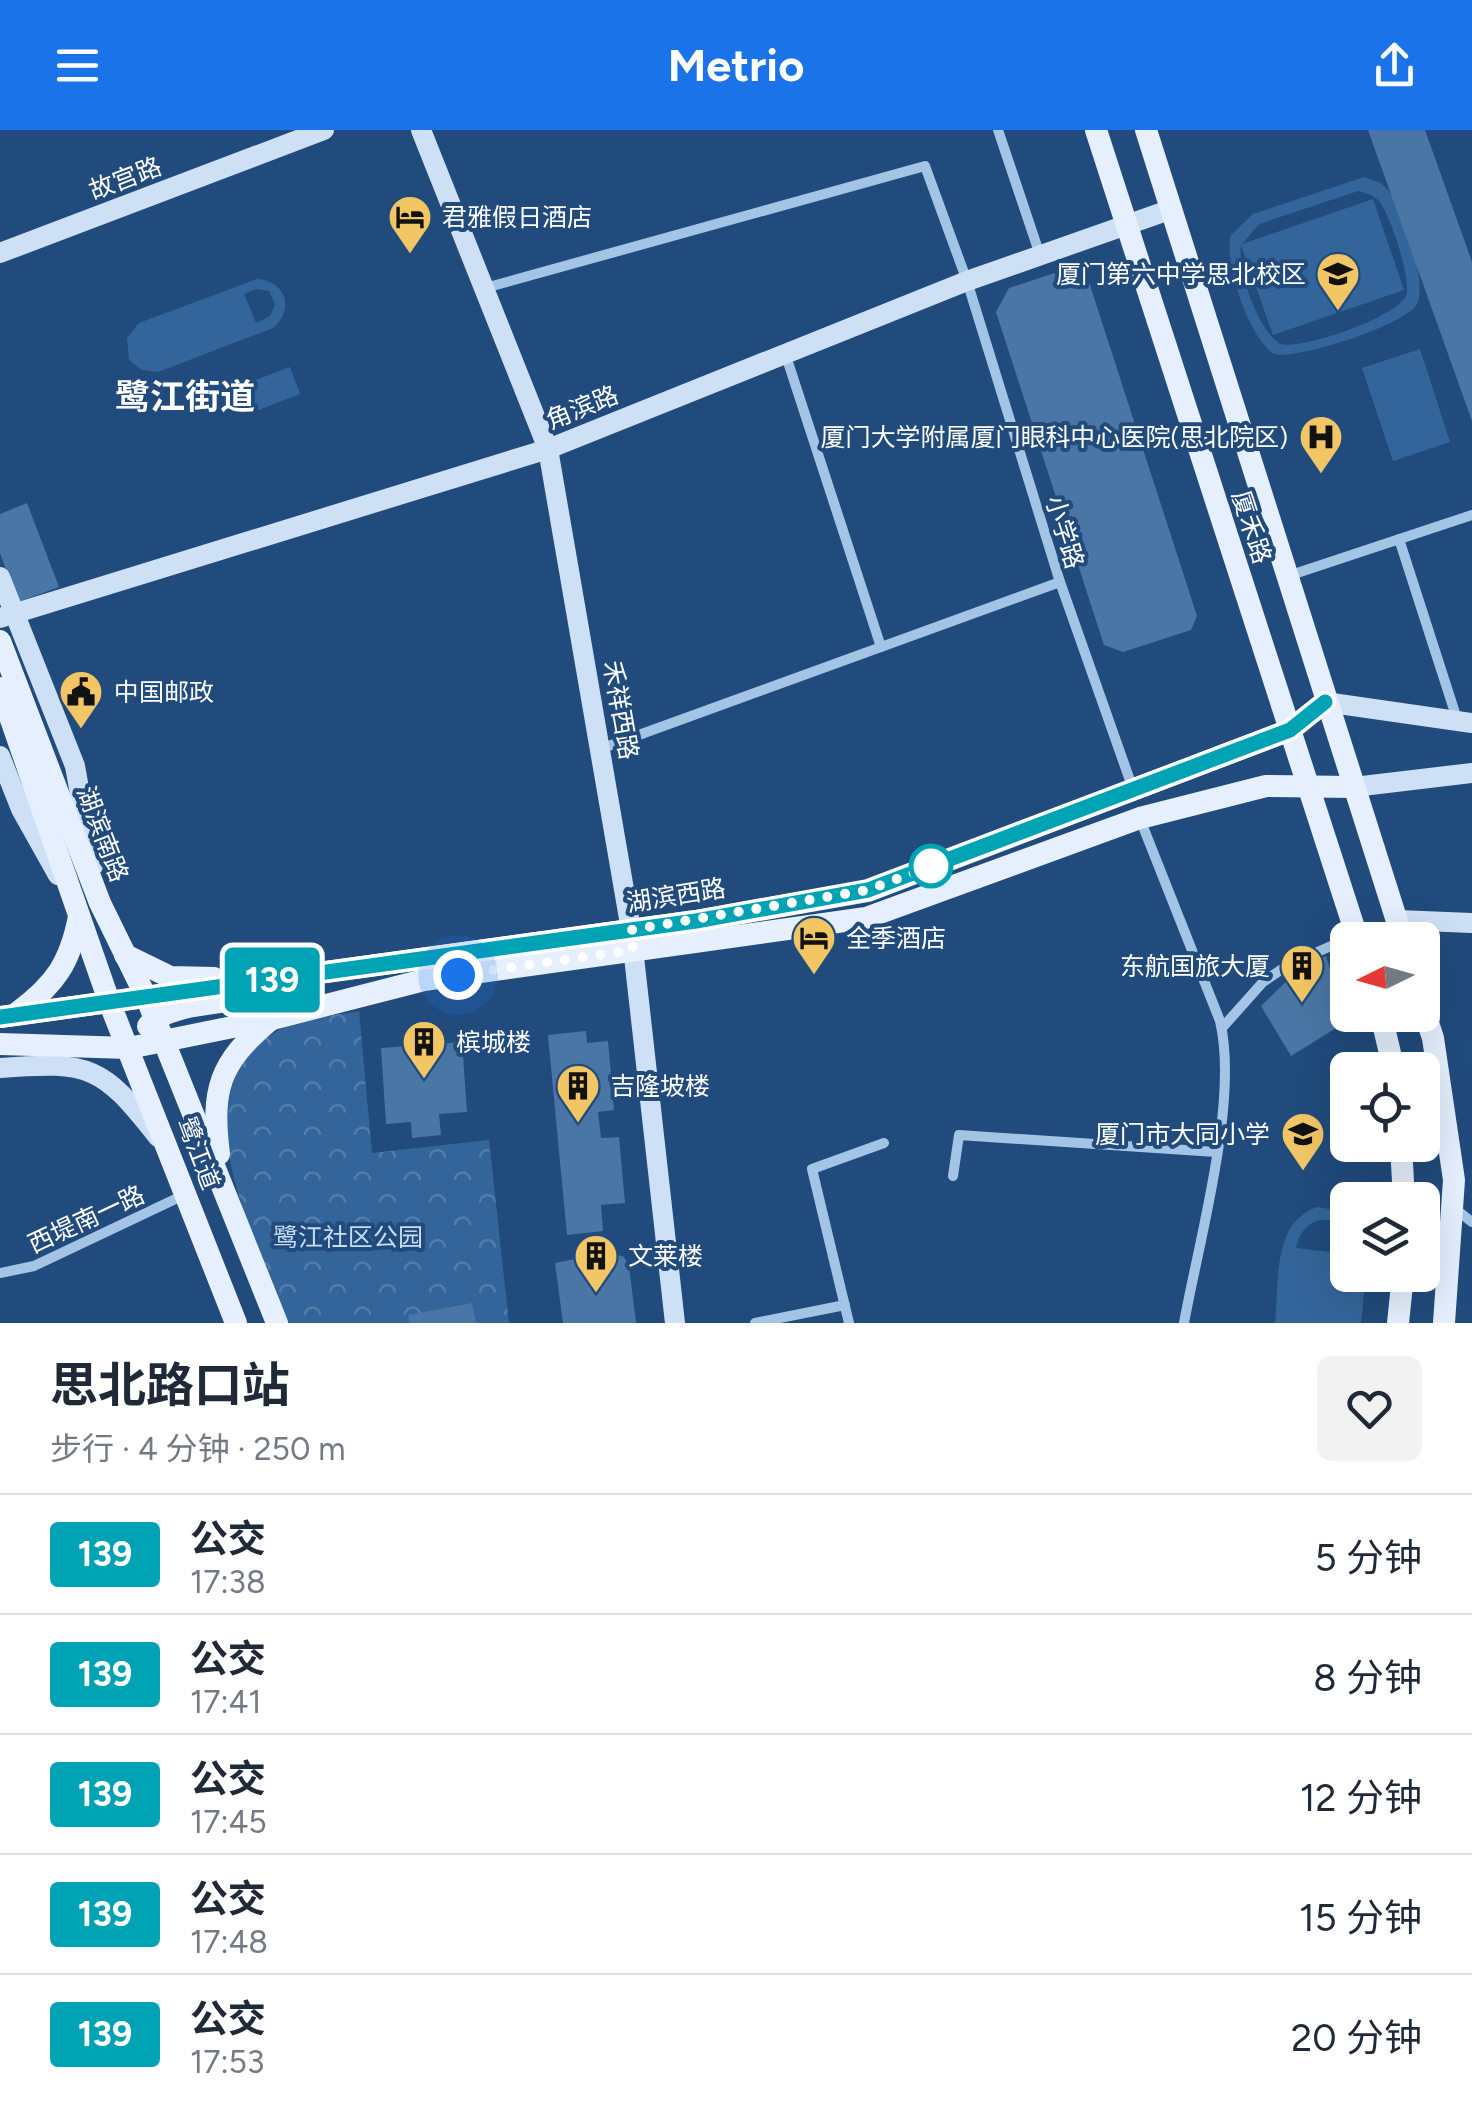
<!DOCTYPE html>
<html lang="zh">
<meta charset="utf-8">
<style>
body{margin:0;font-family:Figtree,"Noto Sans SC",sans-serif;background:#f2f2f3;color:#1f2937;height:100vh;display:flex;flex-direction:column;font-size:38px;white-space:nowrap}
*{box-sizing:border-box;margin:0}
p{font-size:32px;color:#747a83}
.icon{flex:none;width:55px;height:55px;fill:none;stroke:currentColor;stroke-width:2;stroke-linecap:round;stroke-linejoin:round}
.map{position:relative;height:1193px;overflow:hidden}
.drawer{display:flex;flex-direction:column;background:#fff;flex:1}
.drawer>*{flex:none}
.badge{padding:0 20px;border-radius:8px;font-size:35px;line-height:65px}
.needle{width:65px;rotate:265deg}
.fabs{position:absolute;left:1330px;top:792px;display:grid;gap:20px}
.fabs a{display:grid;place-items:center;width:110px;height:110px;border-radius:15px;background:#fff;box-shadow:0 10px 40px #0002;font-size:50px}
.you{position:absolute;width:50px;height:50px;margin:-25px;border:8px solid #fff;border-radius:50%;background:#1a73e8;box-shadow:0 0 0 15px #1a73e833}
.map>.badge{position:absolute;translate:-50% -50%;box-shadow:0 0 0 5px #fff}
.round{display:grid;place-items:center;flex:none;width:105px;height:105px;border-radius:15px;background:#f2f2f3}
.overview{display:flex;align-items:center;justify-content:space-between;height:170px;padding:0 50px}
h1{font-size:48px;font-weight:700;line-height:75px}
ul{padding:0;list-style:none}
li{display:flex;align-items:center;gap:30px;height:120px;padding:0 50px;border-top:2px solid #e0e1e3}
li div{flex:1}
li b{display:block;font-size:38px}
li em{font-style:normal}
li .badge{min-width:110px;font-weight:700;text-align:center}
header{display:flex;justify-content:space-between;align-items:center;height:130px;padding:0 50px;background:#1a73e8;color:#fff;font-size:45px;font-weight:700}
.map>svg:first-child{display:block}
.park{fill:url(#park-crowns)}
.garden{fill:#34659a;fill-rule:evenodd}
.building{fill:#4a76a5}
.lines{fill:none;stroke-linecap:round;stroke-linejoin:round}
.street{stroke:#a4c4e6;stroke-width:10}
.secondary{stroke:#cee0f5;stroke-width:20}
.primary{stroke:#e5effd;stroke-width:22}
.line-casing{stroke:#fff;stroke-width:22}
.line{stroke:#00a3b4;stroke-width:15}
.walk{stroke:#fff;stroke-width:10;stroke-dasharray:0 18}
.stop-dot{fill:#fff;stroke:#00a3b4;stroke-width:5}
.labels{text-anchor:middle;stroke-width:8;stroke-linejoin:round;paint-order:stroke}
.street-label{font-size:25px;fill:#fff;stroke:#214b7c}
.poi-label{font-size:25px;fill:#fff;stroke:#214b7c;text-anchor:start}
.park-label{font-size:25px;fill:#c7ddf5;stroke:#214b7c}
.district-label{font-size:35px;font-weight:bold;fill:#fff;stroke:#214b7c}
</style>
<header><svg class="icon" aria-label="menu" viewBox="0 0 24 24"><path d="M4 6h16M4 12h16M4 18h16"/></svg>Metrio<svg class="icon" aria-label="share" viewBox="0 0 24 24"><path d="M12 15V3M7 8l5-5 5 5M5 13v7h14v-7"/></svg></header>
<div class="map">
<svg width="1472" height="1193" viewBox="0 0 1472 1193">
<defs>
<pattern id="park-crowns" width="20" height="18" patternUnits="userSpaceOnUse" patternTransform="scale(2.5)"><rect width="20" height="18" fill="#34659a"/><path d="M2 6a3 3 0 1 1 6 0M12 15a3 3 0 1 1 6 0" fill="none" stroke="#527ca9"/></pattern>
</defs>
<rect width="100%" height="100%" fill="#214b7c"/>
<path class="park" d="M359 881 372 1023 489 1010 509 1193H288C256 1108 170 957 284 897 304 886 337 886 359 881Z"/>
<g class="garden">
<path d="M1364 47C1372 50 1379 51 1385 57 1402 72 1428 153 1417 174 1406 195 1297 230 1274 224 1250 209 1223 133 1231 105L1253 84ZM1358 61C1366 63 1373 65 1379 71 1390 84 1412 150 1406 166 1397 187 1302 220 1280 214 1258 199 1237 142 1241 115L1273 205 1404 160 1373 69 1242 114 1259 94Z"/>
<path d="M257 149C286 151 295 179 273 198L158 242 142 240 129 230 127 208 139 193ZM256 159 269 161 275 175 270 186 256 193 244 164Z"/>
<polygon points="1420,219 1450,312 1393,331 1362,238"/>
<polygon points="290,237 300,264 248,284 238,257"/>
<path d="M1317 1077 1347 1082V1097C1325 1082 1301 1091 1296 1118L1347 1124 1348 1145H1366L1361 1193H1275C1279 1154 1272 1092 1317 1077Z"/>
</g>
<g class="building">
<polygon points="1368,0 1425,0 1472,132 1472,291"/>
<polygon points="1067,139 1087,146 1197,486 1191,500 1123,522 1104,515 996,182 1009,158"/>
<polygon points="27,373 59,457 18,472 0,423 0,384"/>
<polygon points="1326,826 1346,892 1291,926 1261,876 1301,837"/>
<polygon points="586,901 587,913 608,911 614,980 598,982 601,1008 619,1007 625,1073 601,1075 603,1101 567,1105 548,905"/>
<polygon points="462,912 467,982 439,984 441,1005 412,1008 411,992 386,994 381,918"/>
<polygon points="610,1122 624,1127 629,1136 636,1193 563,1193 555,1133"/>
<polygon points="472,1173 476,1193 410,1193 408,1185"/>
</g>
<g class="lines">
<g class="street">
<polyline points="998,0 1040,125"/>
<polyline points="485,158 925,36 967,151 1060,452 1133,659"/>
<polyline points="785,223 881,517"/>
<polyline points="1399,409 1457,589"/>
<polyline points="1288,446 1472,385"/>
<polyline points="603,618 1060,452"/>
<path d="M1140 689 1220 891C1239 971 1199 1110 1184 1193"/>
<polyline points="1222,898 1263,852 1288,835 1356,805"/>
<polyline points="953,1046 959,1005 1216,1022"/>
<polyline points="1454,1078 1472,1092"/>
<polyline points="0,1143 34,1136 186,1064"/>
<polyline points="755,1193 845,1175"/>
<polyline points="849,1193 812,1039 884,1013"/>
</g>
<g class="secondary">
<polyline points="421,0 548,319 631,800 675,1193"/>
<polyline points="0,123 324,0"/>
<polyline points="0,447 75,636 93,736"/>
<polyline points="0,488 548,319 967,151 1172,79"/>
<polyline points="1325,572 1472,593"/>
<polyline points="0,626 21,679 58,745"/>
<polyline points="1354,657 1472,643"/>
<polyline points="1398,790 1472,793"/>
<path d="M0 938C91 931 102 936 158 1007"/>
</g>
<g class="primary">
<polyline points="1096,0 1358,810"/>
<polyline points="1146,0 1403,810"/>
<polyline points="0,511 100,773 147,869 277,1193"/>
<polyline points="0,558 110,874 236,1193"/>
<polyline points="125,825 170,847 214,848"/>
<polyline points="1422,875 1433,908 1454,1050 1444,1193"/>
<path d="M18 882C56 854 70 832 79 787"/>
<polyline points="1381,885 1394,940"/>
<polyline points="0,887 696,791 868,761 1290,600 1325,572"/>
<path d="M148 896C169 872 229 873 260 867"/>
<polyline points="0,914 129,918 272,889 424,850 866,788 1140,688 1266,656 1354,657"/>
<polyline points="1401,1015 1404,1070"/>
<path d="M219 1024C211 960 219 933 269 891"/>
<polyline points="1398,1193 1403,1145"/>
</g>
</g>
<g class="lines">
<defs>
<polyline id="line" points="0,887 696,791 868,760 1290,600 1325,572"/>
</defs>
<use href="#line" class="line-casing"/>
<use href="#line" class="line"/>
<polyline class="walk" points="458,845 633,820 631,800 868,760 931,736"/>
</g>
<defs>
<symbol id="hotel-pin" viewBox="-11 -11 22 30"><path d="M0 17L-7.5 6A9.5 9.5 0 1 1 7.5 6Z" fill="#f2c565" stroke="#214b7c"/><path d="M-6-4.5h1.5V1H6V5H4.5V3h-9V5H-6ZM-4 0a1.8 1.8 0 1 1 3.6 0ZM.5 0V-2.5h3Q6-2.5 6 0Z" fill="#111"/></symbol>
<symbol id="school-pin" viewBox="-11 -11 22 30"><path d="M0 17L-7.5 6A9.5 9.5 0 1 1 7.5 6Z" fill="#f2c565" stroke="#214b7c"/><path d="M0-5L7-2L0 1L-7-2ZM-4 1L0 2.5L4 1V4Q0 6-4 4Z" fill="#111"/></symbol>
<symbol id="hospital-pin" viewBox="-11 -11 22 30"><path d="M0 17L-7.5 6A9.5 9.5 0 1 1 7.5 6Z" fill="#f2c565" stroke="#214b7c"/><path d="M-5-5h3v3.5h4V-5h3V5h-3V1.5h-4V5h-3Z" fill="#111"/></symbol>
<symbol id="civic-pin" viewBox="-11 -11 22 30"><path d="M0 17L-7.5 6A9.5 9.5 0 1 1 7.5 6Z" fill="#f2c565" stroke="#214b7c"/><path d="M-.6-6.5H3V-4.5H.6V-3L4-1V1h2V6H-6V1h2V-1L-.6-3ZM-1.2 2.5V6h2.4V2.5Z" fill="#111"/></symbol>
<symbol id="building-pin" viewBox="-11 -11 22 30"><path d="M0 17L-7.5 6A9.5 9.5 0 1 1 7.5 6Z" fill="#f2c565" stroke="#214b7c"/><path d="M-4-6H4V6H1V3H-1V6H-4ZM-2.5-4.3h1.7v1.8h-1.7ZM.8-4.3h1.7v1.8H.8ZM-2.5-1h1.7V.8h-1.7ZM.8-1h1.7V.8H.8Z" fill="#111"/></symbol>
</defs>
<g fill-rule="evenodd">
<use href="#hotel-pin" x="385" y="62" width="50" height="68"/>
<use href="#school-pin" x="1313" y="119" width="50" height="68"/>
<use href="#hospital-pin" x="1296" y="282" width="50" height="68"/>
<use href="#civic-pin" x="56" y="537" width="50" height="68"/>
<use href="#hotel-pin" x="789" y="783" width="50" height="68"/>
<use href="#building-pin" x="1277" y="811" width="50" height="68"/>
<use href="#building-pin" x="399" y="887" width="50" height="68"/>
<use href="#building-pin" x="553" y="931" width="50" height="68"/>
<use href="#school-pin" x="1278" y="979" width="50" height="68"/>
<use href="#building-pin" x="571" y="1101" width="50" height="68"/>
</g>
<circle class="stop-dot" cx="931" cy="736" r="20"/>
<g class="labels">
<g class="street-label">
<text transform="translate(125 48) rotate(-21)" y="9">故宫路</text>
<text transform="translate(582 277) rotate(-22)" y="9">角滨路</text>
<text transform="translate(1252 397) rotate(72)" y="9">厦禾路</text>
<text transform="translate(1065 402) rotate(73)" y="9">小学路</text>
<text transform="translate(621 580) rotate(80)" y="9">禾祥西路</text>
<text transform="translate(103 704) rotate(69)" y="9">湖滨南路</text>
<text transform="translate(676 765) rotate(-9)" y="9">湖滨西路</text>
<text transform="translate(199 1023) rotate(69)" y="9">鹭江道</text>
<text transform="translate(86 1089) rotate(-25)" y="9">西堤南一路</text>
</g>
<g class="poi-label">
<text x="442" y="96">君雅假日酒店</text>
<text x="1306" y="153" text-anchor="end">厦门第六中学思北校区</text>
<text x="1288" y="316" text-anchor="end">厦门大学附属厦门眼科中心医院(思北院区)</text>
<text x="114" y="571">中国邮政</text>
<text x="846" y="817">全季酒店</text>
<text x="1270" y="845" text-anchor="end">东航国旅大厦</text>
<text x="456" y="921">槟城楼</text>
<text x="610" y="965">吉隆坡楼</text>
<text x="1270" y="1013" text-anchor="end">厦门市大同小学</text>
<text x="628" y="1135">文莱楼</text>
</g>
<g class="park-label">
<text x="348" y="1116">鹭江社区公园</text>
</g>
<g class="district-label">
<text x="185" y="279">鹭江街道</text>
</g>
</g>
</svg>
<div class="fabs">
<a><svg class="needle" viewBox="-14 -14 28 28"><path d="M0-13l5 13h-10z" fill="#e53935"/><path d="M0 13l5-13h-10z" fill="#747a83"/></svg></a>
<a><svg class="icon" aria-label="locate" viewBox="0 0 24 24"><circle cx="12" cy="12" r="6"/><path d="M12 2v4M12 18v4M2 12h4M18 12h4"/></svg></a>
<a><svg class="icon" aria-label="layers" viewBox="0 0 24 24"><path d="M12 4l9 5-9 5-9-5zM3 14l9 5 9-5"/></svg></a>
</div>
<div class="you" style="left:458px;top:845px"></div>
<b class="badge" style="left:272px;top:850px;background:#00a3b4;color:#fff">139</b>
</div>
<section class="drawer">
<div class="overview"><div><h1>思北路口站</h1><p>步行 · 4 分钟 · 250 m</p></div><a class="round"><svg class="icon" aria-label="heart" viewBox="0 0 24 24"><path d="M12 20l-8-8c-3-5 5-10 8-4 3-6 11-1 8 4z"/></svg></a></div>
<ul>
<li><span class="badge" style="background:#00a3b4;color:#fff">139</span><div><b>公交</b><p>17:38</p></div><em>5 分钟</em></li>
<li><span class="badge" style="background:#00a3b4;color:#fff">139</span><div><b>公交</b><p>17:41</p></div><em>8 分钟</em></li>
<li><span class="badge" style="background:#00a3b4;color:#fff">139</span><div><b>公交</b><p>17:45</p></div><em>12 分钟</em></li>
<li><span class="badge" style="background:#00a3b4;color:#fff">139</span><div><b>公交</b><p>17:48</p></div><em>15 分钟</em></li>
<li><span class="badge" style="background:#00a3b4;color:#fff">139</span><div><b>公交</b><p>17:53</p></div><em>20 分钟</em></li>
</ul>
</section>
